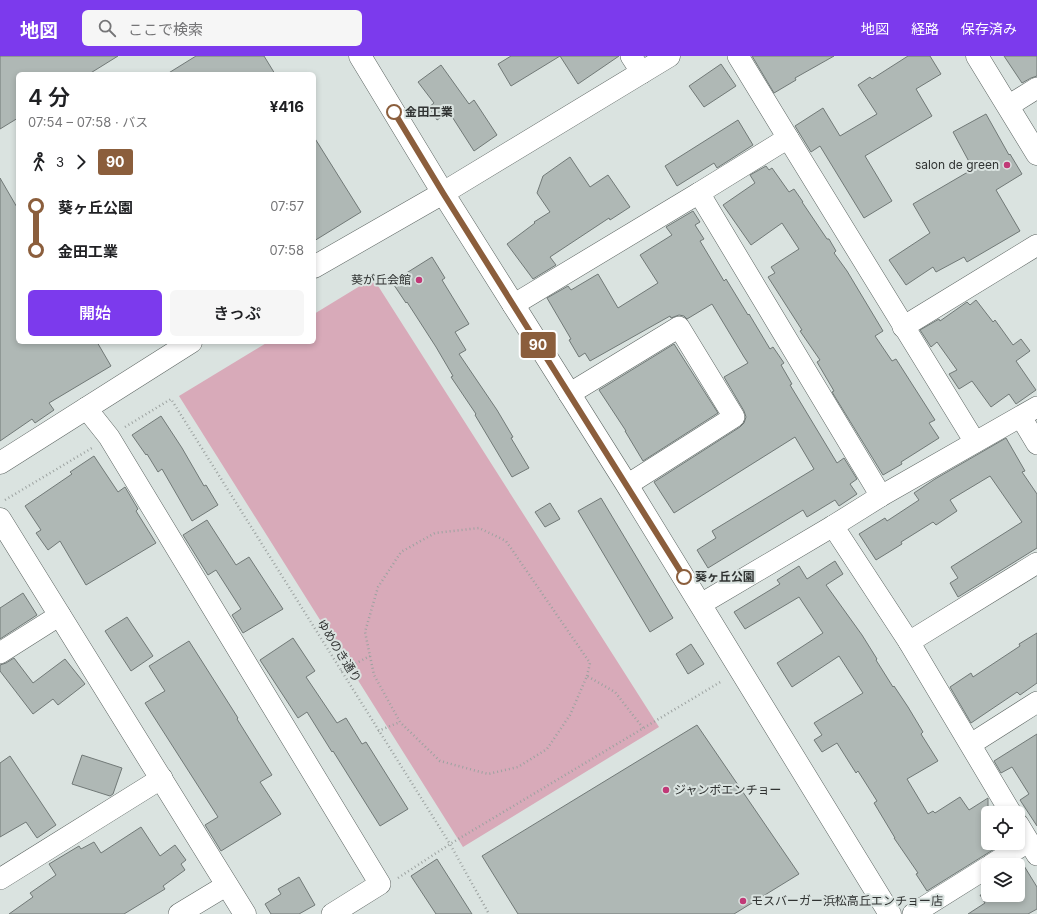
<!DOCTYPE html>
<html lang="ja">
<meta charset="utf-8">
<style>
body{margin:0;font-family:Inter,"Noto Sans JP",sans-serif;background:#f6f6f6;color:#202124;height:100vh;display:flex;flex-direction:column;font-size:15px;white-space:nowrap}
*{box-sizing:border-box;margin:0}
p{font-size:13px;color:#757577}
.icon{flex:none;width:22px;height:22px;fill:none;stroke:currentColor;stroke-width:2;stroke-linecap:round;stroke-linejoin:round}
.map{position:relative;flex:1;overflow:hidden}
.drawer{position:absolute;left:16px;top:16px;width:300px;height:272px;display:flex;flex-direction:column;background:#fff;border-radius:6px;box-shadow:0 2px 6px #0003}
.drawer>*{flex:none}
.badge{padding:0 8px;border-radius:3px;font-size:14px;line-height:26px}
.fabs{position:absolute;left:981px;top:750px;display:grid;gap:8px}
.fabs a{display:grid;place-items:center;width:44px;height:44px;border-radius:6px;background:#fff;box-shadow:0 2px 6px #0003;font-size:20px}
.map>.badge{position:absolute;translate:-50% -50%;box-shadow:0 0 0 2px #fff}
.legs{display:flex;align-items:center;gap:6px;height:44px;padding:0 12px;font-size:13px}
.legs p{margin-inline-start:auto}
.head{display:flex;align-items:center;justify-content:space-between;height:68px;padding:0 12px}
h1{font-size:22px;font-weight:600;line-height:30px}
.cta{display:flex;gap:8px;margin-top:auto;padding:8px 12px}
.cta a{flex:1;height:46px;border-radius:6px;background:#7c3aed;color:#fff;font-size:16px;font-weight:600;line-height:46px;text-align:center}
.cta a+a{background:#f6f6f6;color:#202124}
ul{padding:0 12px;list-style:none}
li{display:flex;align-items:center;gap:14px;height:44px;font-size:15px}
li i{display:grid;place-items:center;width:6px;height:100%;margin:0 5px;background:currentColor}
li i::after{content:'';width:10px;height:10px;margin:-5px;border:3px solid;border-radius:50%;background:#fff}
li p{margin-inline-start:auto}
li:first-child i{background:linear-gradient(#0000 50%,currentColor 0)}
li:last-child i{background:linear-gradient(currentColor 50%,#0000 0)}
header{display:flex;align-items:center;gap:24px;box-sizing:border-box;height:56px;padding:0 20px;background:#7c3aed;color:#fff}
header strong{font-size:19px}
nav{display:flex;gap:22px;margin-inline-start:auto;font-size:14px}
.search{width:280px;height:36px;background:#f6f6f6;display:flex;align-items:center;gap:10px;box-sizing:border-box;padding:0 14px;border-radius:6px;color:#757577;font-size:15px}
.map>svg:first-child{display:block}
.green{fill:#d8aab9}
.building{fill:#afb8b5;stroke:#717977}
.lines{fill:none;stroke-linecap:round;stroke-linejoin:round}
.street-casing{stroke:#5d6562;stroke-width:22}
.secondary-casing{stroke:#5d6562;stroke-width:23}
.path{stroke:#9ca2a0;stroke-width:2.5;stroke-dasharray:1 3;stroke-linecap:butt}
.street{stroke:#fff;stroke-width:21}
.secondary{stroke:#fff;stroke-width:22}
.line-1-casing{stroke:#fff;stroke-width:9}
.line-1{stroke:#8b5e3c;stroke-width:6}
.stop-1-dot{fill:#fff;stroke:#8b5e3c;stroke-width:2}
.poi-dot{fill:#c13977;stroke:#dae3e0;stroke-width:1.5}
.labels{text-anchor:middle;stroke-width:4;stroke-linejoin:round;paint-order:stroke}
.stop-label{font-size:12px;font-weight:bold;fill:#303332;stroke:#dae3e0;text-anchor:start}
.poi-label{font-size:12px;fill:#303332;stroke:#dae3e0;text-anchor:end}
.street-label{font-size:12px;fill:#303332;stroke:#dae3e0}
</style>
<header>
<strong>地図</strong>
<div class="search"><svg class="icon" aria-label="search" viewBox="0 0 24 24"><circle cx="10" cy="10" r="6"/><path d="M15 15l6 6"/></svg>ここで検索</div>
<nav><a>地図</a><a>経路</a><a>保存済み</a></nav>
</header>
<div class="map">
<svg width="1037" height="858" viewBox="0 0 1037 858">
<rect width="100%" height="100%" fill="#dae3e0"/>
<polygon class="green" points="373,222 659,671 463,791 179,340 268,286 314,286 314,258"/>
<g class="building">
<polygon points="0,0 118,0 89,18 18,18 18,62 0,73"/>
<polygon points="196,0 264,0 275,18 167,18"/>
<polygon points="511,0 619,0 578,28 560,0 511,30 498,8"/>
<polygon points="752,0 834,0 795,22 796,24 774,37"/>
<polygon points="908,0 930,0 941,18 916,33 932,60 865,100 892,145 864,162 820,90 811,96 795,70 823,52 840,80 877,58 858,29 870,21 872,23"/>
<polygon points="1004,0 1037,0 1037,20 1031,22 1022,27"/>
<polygon points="721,8 736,30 704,51 689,30"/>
<polygon points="441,9 469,48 474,44 497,79 474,95 449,56 437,64 429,51 434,47 418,26"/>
<polygon points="986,58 1009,99 1010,98 1022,118 996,134 1020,175 967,206 964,201 936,216 933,211 906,229 889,204 930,177 913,148 973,113 953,76"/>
<polygon points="738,64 753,89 717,112 714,107 677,130 665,110"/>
<polygon points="314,81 361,156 314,185"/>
<polygon points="570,101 590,131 608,119 630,151 610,164 609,162 550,201 556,209 533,223 507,188 535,167 534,166 550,156 537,137 543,120"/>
<polygon points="766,110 769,114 772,112 789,136 794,133 803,146 802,146 827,183 829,183 836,195 834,197 847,215 883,275 875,280 892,305 896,303 935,364 929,367 939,382 901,406 902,408 883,419 832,336 834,335 817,306 820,304 800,275 802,274 768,221 775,217 771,211 799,193 782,167 751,189 723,149 755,127 750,119"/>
<polygon points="0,122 18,153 18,286 97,286 111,310 49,347 54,354 35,367 32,363 0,385"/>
<polygon points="693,155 700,166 695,169 704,183 700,185 724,225 726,223 748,259 749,258 770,293 773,291 784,307 781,309 792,328 790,329 837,407 844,402 857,423 850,428 857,438 839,450 835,444 807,461 803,454 708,512 697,494 716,482 712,475 814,413 795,381 674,457 654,426 740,371 744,367 746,361 744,355 724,321 748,307 744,301 712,248 687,263 684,260 679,259 671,262 670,260 590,305 585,297 579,301 569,284 571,283 547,242 568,230 571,234 598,218 618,252 658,227 640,199 672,179 666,171"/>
<polygon points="432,201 445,222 442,224 469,268 455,276 466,294 459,298 497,354 513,381 511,382 529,412 512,421 475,359 476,358 451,321 453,320 436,291 407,246 406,247 392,226"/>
<polygon points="976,244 993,266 995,264 1013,289 1021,283 1030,295 1016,305 1036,334 1016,348 1009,338 991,351 972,325 959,333 949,318 957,314 937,286 931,291 920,274 939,263 940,265 967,246 970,249"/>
<polygon points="674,288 718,357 643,405 625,375 626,375 599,334"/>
<polygon points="161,360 182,392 204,430 206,429 218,449 192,465 162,413 158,416 147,398 146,399 132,379"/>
<polygon points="1006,382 1025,415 1022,416 1037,438 1037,492 958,541 950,527 958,522 951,511 1022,466 990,420 950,444 957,455 936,469 933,466 901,486 902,488 876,504 859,478 885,462 887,465 919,444 914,437 935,423"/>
<polygon points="94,400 118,436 125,431 138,453 136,455 156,487 86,529 60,485 48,494 36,477 41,474 25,450 72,418 70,416"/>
<polygon points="601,442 673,562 650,576 578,455"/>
<polygon points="550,447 560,463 545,471 535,456"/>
<polygon points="207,464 236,509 249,501 283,553 243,577 232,559 241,553 216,514 208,519 183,479"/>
<polygon points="835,505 843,518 826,529 862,579 877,603 876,604 893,631 894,630 908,651 923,676 921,678 938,705 907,723 928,758 933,755 935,757 960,741 969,754 988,742 988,787 1004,787 927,835 916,818 918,817 894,782 895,782 874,747 877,745 858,715 856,717 837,687 822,696 814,684 822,679 814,667 863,637 839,600 792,631 777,607 823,577 799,541 745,573 734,556 780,528 777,524 799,510 807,523"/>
<polygon points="23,537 37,559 0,583 0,552"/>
<polygon points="127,561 153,600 131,615 105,575"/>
<polygon points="1037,577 1037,627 1020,639 1017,636 971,667 950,631 971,617 973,621 1020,590 1019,588"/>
<polygon points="293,582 315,615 306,621 337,667 346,662 362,688 366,686 408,753 380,770 333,695 332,696 307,656 298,662 260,604"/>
<polygon points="189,585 238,662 237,663 272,719 260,726 281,758 221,795 205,769 218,761 145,647 165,635 149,610"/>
<polygon points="691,588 704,608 688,618 676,598"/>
<polygon points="14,602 33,627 65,603 85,628 58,649 53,643 33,658 0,615 0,609 6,607"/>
<polygon points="697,669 799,818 734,858 518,858 482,800"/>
<polygon points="1037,678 1037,770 1020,744 1029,738 1012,711 1001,717 994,705"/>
<polygon points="82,699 122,712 113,738 110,740 72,728"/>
<polygon points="10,700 56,769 37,782 26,766 0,781 0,707"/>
<polygon points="141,771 160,800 175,789 186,804 181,808 185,814 163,830 165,833 124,858 9,858 33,841 30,837 56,819 49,808 79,790 81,793 94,786 101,797"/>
<polygon points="437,803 472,858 436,858 411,820"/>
<polygon points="1021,805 1037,831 1037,853 1028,858 968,858 985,847 980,839 1018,839 1018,806"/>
<polygon points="299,821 315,849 299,858 271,858 265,848 281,838 278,833"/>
</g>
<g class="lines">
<defs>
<g id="street">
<polyline points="631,0 642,17"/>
<polyline points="738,0 788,82"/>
<polyline points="1008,50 1037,32"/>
<polyline points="699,137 788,82 975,386"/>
<polyline points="513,249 699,137 881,440"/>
<polyline points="903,271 1037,189"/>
<polyline points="569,338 679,271 734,361 627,429"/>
<polyline points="86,352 109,381 380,828 332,858"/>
<polyline points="1021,361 1037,388"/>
<polyline points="701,548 833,470"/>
<polyline points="909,586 1037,507"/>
<polyline points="0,597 60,559"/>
<polyline points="971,688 1037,646"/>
<polyline points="1011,757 909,586 833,470 881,440 1037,351"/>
<polyline points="1018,768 1037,799"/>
<polyline points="991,809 1028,786"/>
<polyline points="0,823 162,722"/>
<polyline points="179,858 227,829"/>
<polyline points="913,858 988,811"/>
</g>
<g id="secondary">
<polyline points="360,0 443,137 627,429 890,858"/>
<polyline points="977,0 1037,98"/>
<polyline points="314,211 443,137 669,0"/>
<polyline points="0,407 191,286"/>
<polyline points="0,463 245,858"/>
</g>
</defs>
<use href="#street" class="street-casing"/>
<use href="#secondary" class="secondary-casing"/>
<g class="path">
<polyline points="125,371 171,343 450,788 489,858"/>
<polyline points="5,444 92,392"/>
<polyline points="341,615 370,600"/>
<polyline points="587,620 590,607 506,485 479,472 435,477 401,496 378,531 365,576 374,619 400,666 440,705 488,718 518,711 547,693 570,659 587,620 615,636 643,672"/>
<polyline points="378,675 400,666"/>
<polyline points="398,822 450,788 722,625"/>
</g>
<use href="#street" class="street"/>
<use href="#secondary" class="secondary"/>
</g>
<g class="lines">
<defs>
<polyline id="line-1" points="394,56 443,137 684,521"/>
</defs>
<use href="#line-1" class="line-1-casing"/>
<use href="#line-1" class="line-1"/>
</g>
<g class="stop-1-dot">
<circle cx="394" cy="56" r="7"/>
<circle cx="684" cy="521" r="7"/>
</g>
<g class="poi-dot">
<circle cx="1007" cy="109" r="4"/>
<circle cx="419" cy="224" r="4"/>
<circle cx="666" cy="734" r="4"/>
<circle cx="743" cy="845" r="4"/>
</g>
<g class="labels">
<g class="stop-label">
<text x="405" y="60">金田工業</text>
<text x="695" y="525">葵ヶ丘公園</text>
</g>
<g class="poi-label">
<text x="999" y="113">salon de green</text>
<text x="411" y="228">葵が丘会館</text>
<text x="674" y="738" text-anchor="start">ジャンボエンチョー</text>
<text x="751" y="849" text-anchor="start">モスバーガー浜松高丘エンチョー店</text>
</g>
<g class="street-label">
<text transform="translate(339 595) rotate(58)" y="4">ゆめのき通り</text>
</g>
</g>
</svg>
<div class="fabs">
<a><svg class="icon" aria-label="locate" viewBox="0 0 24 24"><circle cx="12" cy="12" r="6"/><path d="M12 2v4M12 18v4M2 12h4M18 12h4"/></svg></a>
<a><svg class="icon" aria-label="layers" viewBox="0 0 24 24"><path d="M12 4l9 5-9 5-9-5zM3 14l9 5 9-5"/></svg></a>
</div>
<b class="badge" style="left:538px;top:289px;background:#8b5e3c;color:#fff">90</b>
<section class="drawer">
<div class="head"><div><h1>4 分</h1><p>07:54 – 07:58 · バス</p></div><b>¥416</b></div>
<div class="legs"><svg class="icon" aria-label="walk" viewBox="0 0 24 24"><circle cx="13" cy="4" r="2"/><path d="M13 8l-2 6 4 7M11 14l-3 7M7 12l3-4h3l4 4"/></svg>3<svg class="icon" aria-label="forward" viewBox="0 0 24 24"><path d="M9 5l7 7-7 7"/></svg><b class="badge" style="background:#8b5e3c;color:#fff">90</b></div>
<ul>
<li><i style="color:#8b5e3c"></i><b>葵ヶ丘公園</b><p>07:57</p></li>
<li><i style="color:#8b5e3c"></i><b>金田工業</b><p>07:58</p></li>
</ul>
<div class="cta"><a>開始</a><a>きっぷ</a></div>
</section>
</div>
